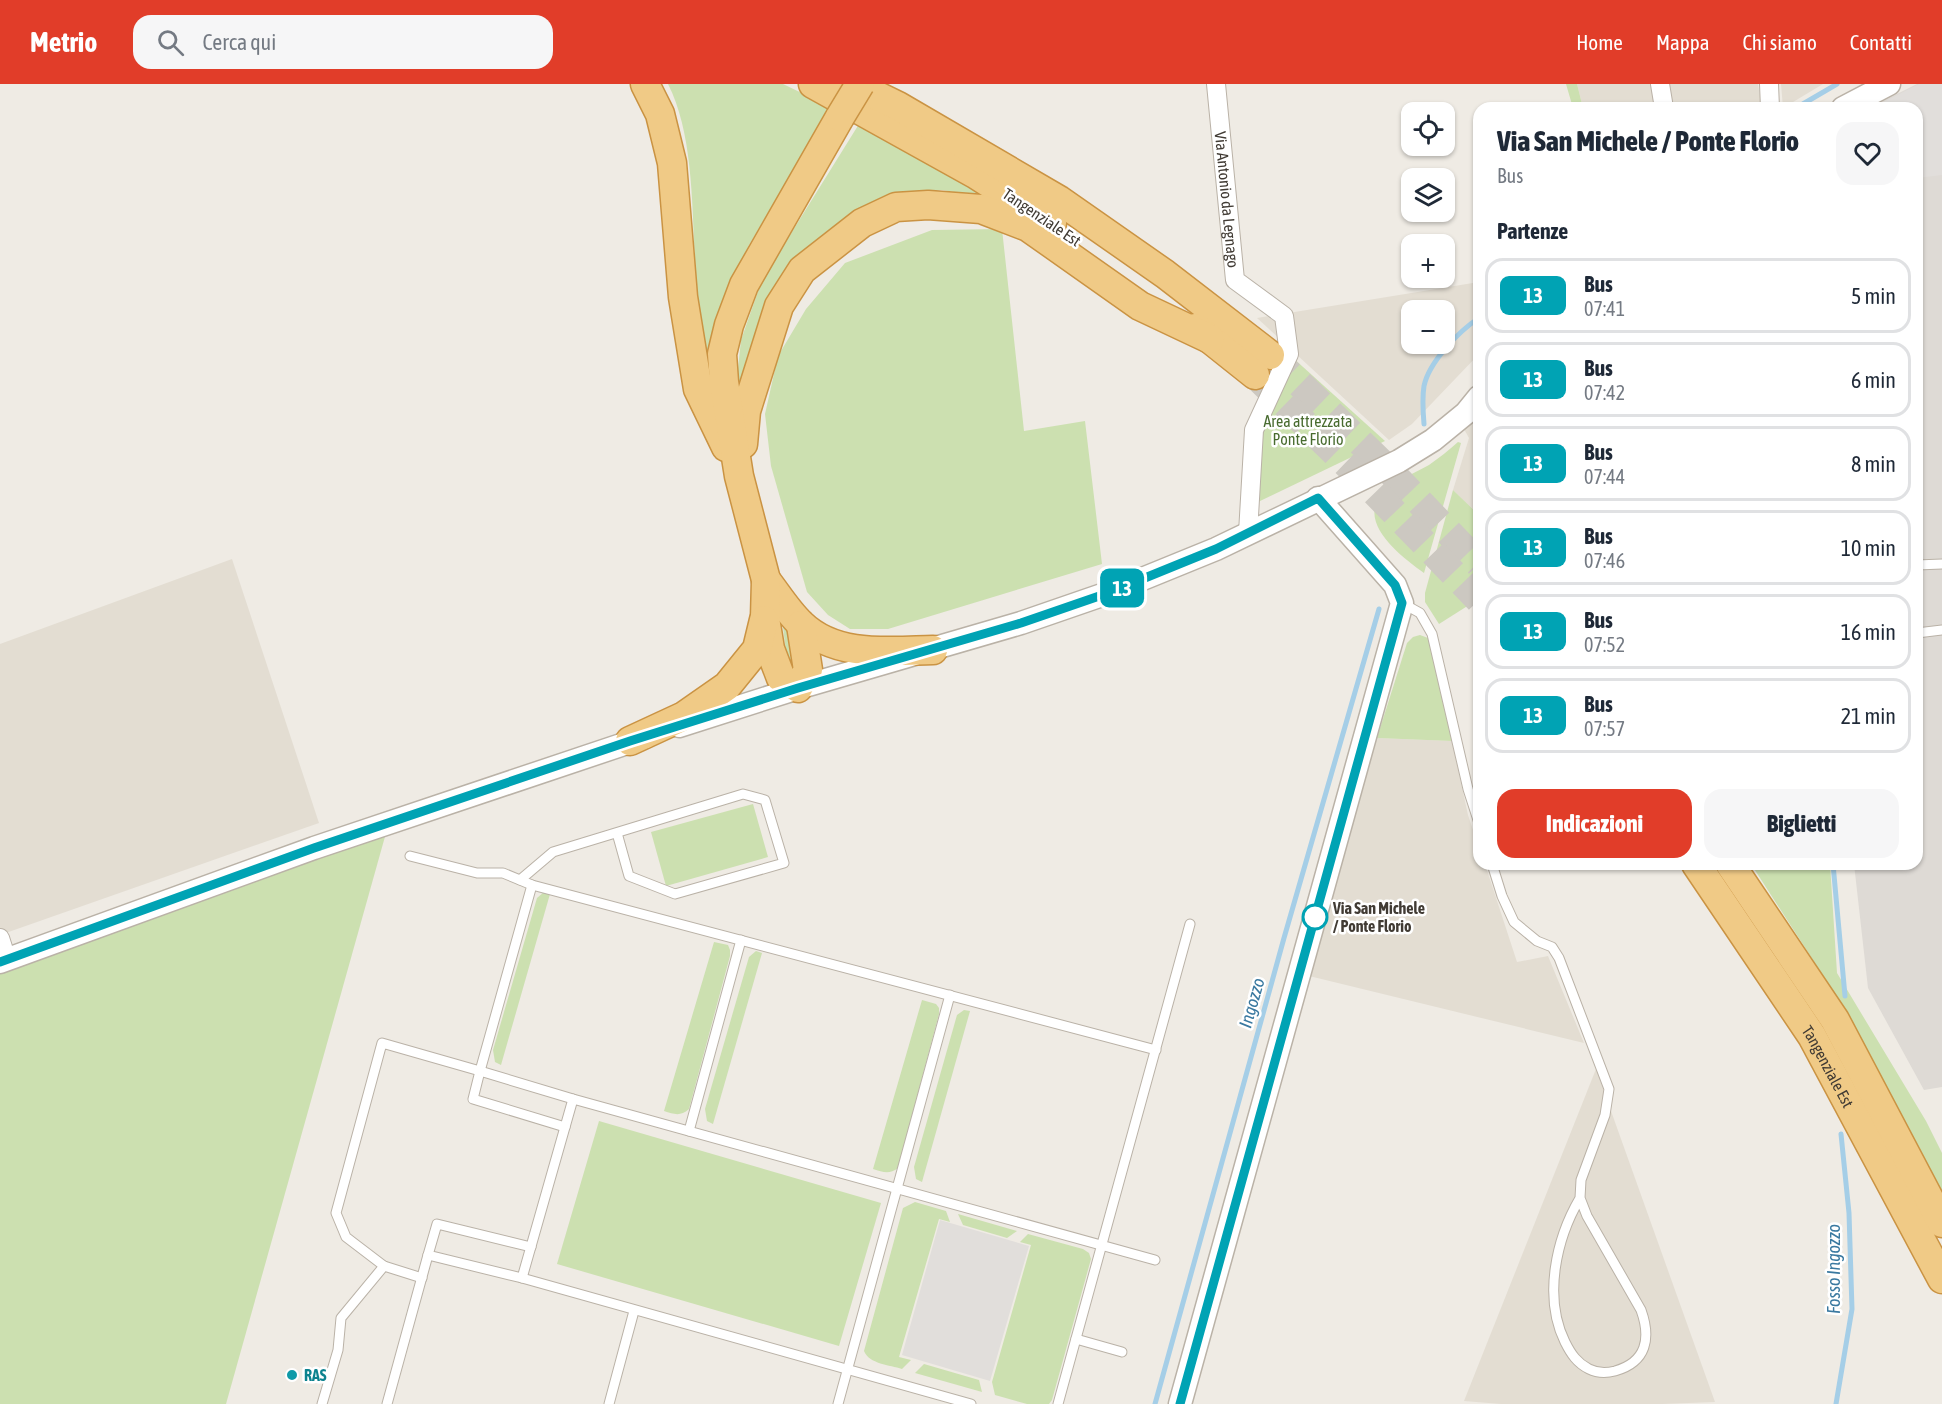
<!DOCTYPE html>
<html lang="it">
<meta charset="utf-8">
<style>
body{margin:0;font-family:"Asap Condensed",sans-serif;background:#f6f6f7;color:#1f2937;height:100vh;display:flex;flex-direction:column;font-size:22px;white-space:nowrap}
*{box-sizing:border-box;margin:0}
p{font-size:20px;color:#747a83}
.icon{flex:none;width:33px;height:33px;fill:none;stroke:currentColor;stroke-width:2;stroke-linecap:round;stroke-linejoin:round}
.map{position:relative;flex:1;overflow:hidden}
.sheet{position:absolute;left:1473px;top:18px;width:450px;height:768px;display:flex;flex-direction:column;background:#fff;border-radius:18px;box-shadow:0 2px 4px #0004}
.sheet>*{flex:none}
.badge{padding:0 12px;border-radius:9px;font-size:21px;line-height:39px}
.controls{position:absolute;left:1401px;top:18px;display:grid;gap:12px}
.controls a{display:grid;place-items:center;width:54px;height:54px;border-radius:12px;background:#fff;box-shadow:0 2px 4px #0004;font-size:30px}
.map>.badge{position:absolute;translate:-50% -50%;box-shadow:0 0 0 3px #fff}
h2{padding:0 24px;font-size:22px;line-height:54px}
.round{display:grid;place-items:center;flex:none;width:63px;height:63px;border-radius:18px;background:#f6f6f7}
.headline{display:flex;align-items:center;justify-content:space-between;height:102px;padding:0 24px}
h1{font-size:28px;font-weight:800;line-height:45px}
.action{display:flex;gap:12px;margin-top:auto;padding:12px 24px}
.action a{flex:1;height:69px;border-radius:18px;background:#e13d29;color:#fff;font-size:24px;font-weight:800;line-height:69px;text-align:center}
.action a+a{background:#f6f6f7;color:#1f2937}
ul{padding:0;list-style:none}
li{display:flex;align-items:center;gap:18px;height:75px;margin:0 12px 9px;padding:0 12px;border:3px solid #e0e1e3;border-radius:18px}
li div{flex:1}
li b{display:block;font-size:22px}
li em{font-style:normal}
li .badge{min-width:66px;font-weight:700;text-align:center}
header{display:flex;align-items:center;gap:36px;box-sizing:border-box;height:84px;padding:0 30px;background:#e13d29;color:#fff}
header strong{font-size:28px}
nav{display:flex;gap:33px;margin-inline-start:auto;font-size:21px}
.search{width:420px;height:54px;background:#f6f6f7;display:flex;align-items:center;gap:15px;box-sizing:border-box;padding:0 21px;border-radius:18px;color:#747a83;font-size:22px}
.map>svg:first-child{display:block}
.residential{fill:#e3ddd2;fill-rule:evenodd}
.industrial{fill:#dedad5}
.green{fill:#cce0b0}
.parking{fill:#e1dedb}
.lines{fill:none;stroke-linecap:round;stroke-linejoin:round}
.stream{stroke:#a5cee7;stroke-width:5}
.trunk-tunnel{stroke:#ccc8c1;stroke-width:28;stroke-dasharray:28 14;stroke-linecap:butt}
.service-casing{stroke:#bab2a7;stroke-width:11}
.minor-casing{stroke:#bab2a7;stroke-width:20}
.tertiary-casing{stroke:#bab2a7;stroke-width:25}
.trunk-casing{stroke:#ca9343;stroke-width:31}
.service{stroke:#fff;stroke-width:9}
.minor{stroke:#fff;stroke-width:18}
.tertiary{stroke:#fff;stroke-width:22}
.trunk{stroke:#f0ca86;stroke-width:28}
.trunk-bridge-casing{stroke:#ca9343;stroke-width:31;stroke-linecap:butt}
.trunk-bridge{stroke:#f0ca86;stroke-width:28}
.line-casing{stroke:#fff;stroke-width:14}
.line{stroke:#00a3b4;stroke-width:9}
.stop-dot{fill:#fff;stroke:#00a3b4;stroke-width:3}
.culture-dot{fill:#0f9aa8;stroke:#fff;stroke-width:2}
.labels{text-anchor:middle;stroke-width:5;stroke-linejoin:round;paint-order:stroke}
.street-label{font-size:16px;fill:#413b34;stroke:#fff}
.park-label{font-size:16px;fill:#486b2f;stroke:#fff}
.stop-label{font-size:16px;font-weight:bold;fill:#413b34;stroke:#fff;text-anchor:start}
.culture-label{font-size:16px;font-weight:bold;fill:#0d838f;stroke:#fff;text-anchor:start}
.water-label{font-size:18px;font-style:italic;fill:#3a79a0;stroke:#fff}
</style>
<header>
<strong>Metrio</strong>
<div class="search"><svg class="icon" aria-label="search" viewBox="0 0 24 24"><circle cx="10" cy="10" r="6"/><path d="M15 15l6 6"/></svg>Cerca qui</div>
<nav><a>Home</a><a>Mappa</a><a>Chi siamo</a><a>Contatti</a></nav>
</header>
<div class="map">
<svg width="1942" height="1320" viewBox="0 0 1942 1320">
<rect width="100%" height="100%" fill="#efebe4"/>
<g class="residential">
<polygon points="1577,0 1758,0 1762,24 1583,24"/>
<polygon points="1781,0 1823,0 1783,24"/>
<path d="M1479 198V270L1412 340 1389 356 1257 234ZM1412 226H1444V260H1412Z"/>
<polygon points="1479,316 1479,431 1453,406 1469,354 1460,338"/>
<polygon points="232,475 319,739 0,851 0,560"/>
<polygon points="1377,654 1452,657 1468,731 1479,764 1479,780 1485,780 1517,878 1548,872 1584,959 1305,891"/>
<polygon points="1596,985 1715,1318 1662,1320 1501,1320 1464,1317"/>
</g>
<polygon class="industrial" points="1917,0 1942,0 1942,1003 1924,1006 1868,904 1854,780 1917,780 1917,24 1869,24"/>
<g class="green">
<path d="M668 0H783L835 25 787 97 749 161 727 208 709 289C705 261 700 234 697 207 691 143 697 57 668 0Z"/>
<polygon points="1566,0 1577,0 1583,24 1573,24"/>
<polygon points="859,40 985,113 942,106 898,110 850,130 801,173 739,316 737,294 741,256 762,196"/>
<polygon points="1002,145 1024,347 1085,337 1102,480 888,545 850,545 828,531 807,508 771,382 765,330 778,272 806,225 845,179 932,146"/>
<polygon points="1292,273 1385,357 1258,418 1260,350"/>
<path d="M1458 358 1461 359 1424 489C1403 474 1356 439 1382 410 1394 397 1413 390 1429 381 1439 374 1449 366 1458 358Z"/>
<polygon points="1453,406 1479,431 1479,509 1469,521 1439,540 1425,518 1425,509"/>
<polygon points="783,543 786,543 799,573 796,584 789,581 787,577"/>
<polygon points="1420,551 1428,554 1431,561 1452,657 1377,654 1407,559 1413,553"/>
<polygon points="753,720 768,773 666,802 651,748"/>
<polygon points="386,749 226,1320 0,1320 0,884"/>
<polygon points="1751,780 1830,780 1837,889 1926,1037 1942,1069 1942,1107 1833,907"/>
<polygon points="544,808 550,810 501,981 495,978 493,966 537,814"/>
<path d="M714 858 728 861 730 866V872L689 1025C680 1033 674 1030 664 1027Z"/>
<polygon points="756,867 762,869 713,1040 707,1037 705,1025 749,873"/>
<path d="M922 916 936 920 939 924V930L898 1084C889 1091 883 1088 873 1085Z"/>
<polygon points="964,926 970,927 922,1098 916,1095 914,1083 957,931"/>
<polygon points="599,1037 881,1119 839,1262 557,1180"/>
<path d="M915 1118 946 1127 950 1138 939 1135 899 1273 911 1276 902 1285C890 1281 869 1280 864 1267L903 1124Z"/>
<polygon points="958,1130 1017,1147 1007,1154 963,1141"/>
<polygon points="1028,1150 1083,1165 1089,1169 1091,1175 1052,1316 1049,1320 1027,1320 995,1311 992,1298 1031,1161 1020,1158"/>
<polygon points="924,1280 979,1296 982,1308 915,1289"/>
</g>
<g class="parking">
<polygon points="1919,0 1942,0 1942,91 1917,94 1917,24 1872,24"/>
<polygon points="940,1136 1029,1162 990,1297 902,1271"/>
</g>
<g class="lines">
<g class="stream">
<polyline points="1796,24 1837,0"/>
<path d="M1424 340C1423 328 1422 314 1424 302 1429 278 1459 247 1479 234"/>
<polyline points="1833,780 1845,912"/>
<polyline points="1155,1320 1284,854 1379,525"/>
<polyline points="1836,1320 1852,1225 1849,1129 1841,1050"/>
</g>
<g class="trunk-tunnel">
<polyline points="1270,271 1387,384 1479,480"/>
<polyline points="1255,291 1364,397 1479,516"/>
</g>
<defs>
<g id="service">
<polyline points="1917,481 1942,480"/>
<polyline points="1402,519 1420,529 1432,550 1468,705 1479,739"/>
<polyline points="1917,549 1942,546"/>
<polyline points="410,772 477,789 503,789 532,801 1156,966"/>
<path d="M1492 780 1502 812 1514 838 1537 857 1552 863 1559 874 1609 1005 1605 1031 1581 1096 1580 1114 1587 1132 1641 1226C1651 1254 1647 1278 1615 1287 1607 1289 1597 1289 1589 1285 1577 1279 1571 1270 1565 1258 1543 1213 1556 1155 1580 1114"/>
<polyline points="520,796 553,768 743,710 765,716 784,779 675,810 629,792 617,749"/>
<polyline points="565,1043 473,1015 480,987 573,1015 1155,1176"/>
<polyline points="689,1047 741,856"/>
<polyline points="531,1163 437,1140 428,1171 522,1194 971,1320"/>
<polyline points="422,1194 384,1182 346,1153 336,1129 382,959 480,987 532,801"/>
<polyline points="522,1194 573,1015"/>
<polyline points="1076,1255 1122,1268"/>
<polyline points="322,1320 338,1266 341,1234 384,1182"/>
<polyline points="387,1320 428,1171"/>
<polyline points="609,1320 634,1227"/>
<polyline points="838,1320 950,911"/>
<polyline points="1058,1320 1190,840"/>
</g>
<g id="minor">
<path id="s1" d="M1216 0 1235 196 1284 232 1289 270 1254 346 1248 449"/>
<polyline points="1660,0 1664,24"/>
<polyline points="1769,0 1770,24"/>
<polyline points="0,854 7,876"/>
</g>
<g id="tertiary">
<polyline points="1843,24 1889,0"/>
<polyline points="679,642 798,604 1021,539 1108,509 1216,465 1399,377 1433,356 1466,329 1479,313"/>
<polyline points="0,878 314,764 645,653"/>
<polyline points="1180,1320 1402,519 1395,501 1318,414"/>
</g>
<g id="trunk">
<polyline points="645,0 660,30 672,79 683,213 698,305 726,363"/>
<polyline points="813,0 975,90 1052,139"/>
<polyline points="853,0 898,22 1059,116 1165,190 1270,271"/>
<polyline points="1196,244 1255,291"/>
<polyline points="743,360 746,327 779,222 802,186 862,139 896,123 928,121 981,125 1028,143 1140,222 1210,255"/>
<path d="M766 496C777 510 788 528 801 540 836 574 889 567 933 566"/>
<polyline points="801,541 808,586 798,604 781,594 770,565 765,534 766,496 739,392 724,298 722,270 729,241 744,201 840,33"/>
<polyline points="630,657 684,632 727,602 757,565 764,536"/>
<path id="s2" d="M1696 780 1812 952 1942 1195"/>
<polyline points="1730,780 1835,936 1942,1139"/>
</g>
</defs>
<use href="#service" class="service-casing"/>
<use href="#minor" class="minor-casing"/>
<use href="#tertiary" class="tertiary-casing"/>
<use href="#trunk" class="trunk-casing"/>
<use href="#service" class="service"/>
<use href="#minor" class="minor"/>
<use href="#tertiary" class="tertiary"/>
<use href="#trunk" class="trunk"/>
<defs>
<polyline id="trunk-bridge" points="840,33 860,0"/>
</defs>
<use href="#trunk-bridge" class="trunk-bridge-casing"/>
<use href="#trunk-bridge" class="trunk-bridge"/>
</g>
<g class="lines">
<defs>
<polyline id="line" points="0,878 314,764 630,657 798,604 1021,539 1108,509 1216,465 1318,414 1395,501 1402,519 1180,1320"/>
</defs>
<use href="#line" class="line-casing"/>
<use href="#line" class="line"/>
</g>
<circle class="stop-dot" cx="1315" cy="833" r="12"/>
<circle class="culture-dot" cx="292" cy="1291" r="6"/>
<g class="labels">
<g class="street-label">
<text dy="6" stroke="none"><textPath href="#s1" startOffset="116">Via Antonio da Legnago</textPath></text>
<text transform="translate(1042 133) rotate(34)" y="6">Tangenziale Est</text>
<text dy="6" stroke="none"><textPath href="#s2" startOffset="242">Tangenziale Est</textPath></text>
</g>
<g class="park-label">
<text x="1308" y="343">Area attrezzata<tspan x="1308" dy="18">Ponte Florio</tspan></text>
</g>
<g class="stop-label">
<text x="1333" y="830">Via San Michele<tspan x="1333" dy="18">/ Ponte Florio</tspan></text>
</g>
<g class="culture-label">
<text x="304" y="1297">RAS</text>
</g>
<g class="water-label">
<text transform="translate(1252 919) rotate(-74)" y="6">Ingozzo</text>
<text transform="translate(1834 1185) rotate(-90)" y="6">Fosso Ingozzo</text>
</g>
</g>
</svg>
<div class="controls">
<a><svg class="icon" aria-label="locate" viewBox="0 0 24 24"><circle cx="12" cy="12" r="6"/><path d="M12 2v4M12 18v4M2 12h4M18 12h4"/></svg></a>
<a><svg class="icon" aria-label="layers" viewBox="0 0 24 24"><path d="M12 4l9 5-9 5-9-5zM3 14l9 5 9-5"/></svg></a>
<a>+</a>
<a>−</a>
</div>
<b class="badge" style="left:1122px;top:504px;background:#00a3b4;color:#fff">13</b>
<section class="sheet">
<div class="headline"><div><h1>Via San Michele / Ponte Florio</h1><p>Bus</p></div><a class="round"><svg class="icon" aria-label="heart" viewBox="0 0 24 24"><path d="M12 20l-8-8c-3-5 5-10 8-4 3-6 11-1 8 4z"/></svg></a></div>
<h2>Partenze</h2>
<ul>
<li><span class="badge" style="background:#00a3b4;color:#fff">13</span><div><b>Bus</b><p>07:41</p></div><em>5 min</em></li>
<li><span class="badge" style="background:#00a3b4;color:#fff">13</span><div><b>Bus</b><p>07:42</p></div><em>6 min</em></li>
<li><span class="badge" style="background:#00a3b4;color:#fff">13</span><div><b>Bus</b><p>07:44</p></div><em>8 min</em></li>
<li><span class="badge" style="background:#00a3b4;color:#fff">13</span><div><b>Bus</b><p>07:46</p></div><em>10 min</em></li>
<li><span class="badge" style="background:#00a3b4;color:#fff">13</span><div><b>Bus</b><p>07:52</p></div><em>16 min</em></li>
<li><span class="badge" style="background:#00a3b4;color:#fff">13</span><div><b>Bus</b><p>07:57</p></div><em>21 min</em></li>
</ul>
<div class="action"><a>Indicazioni</a><a>Biglietti</a></div>
</section>
</div>
